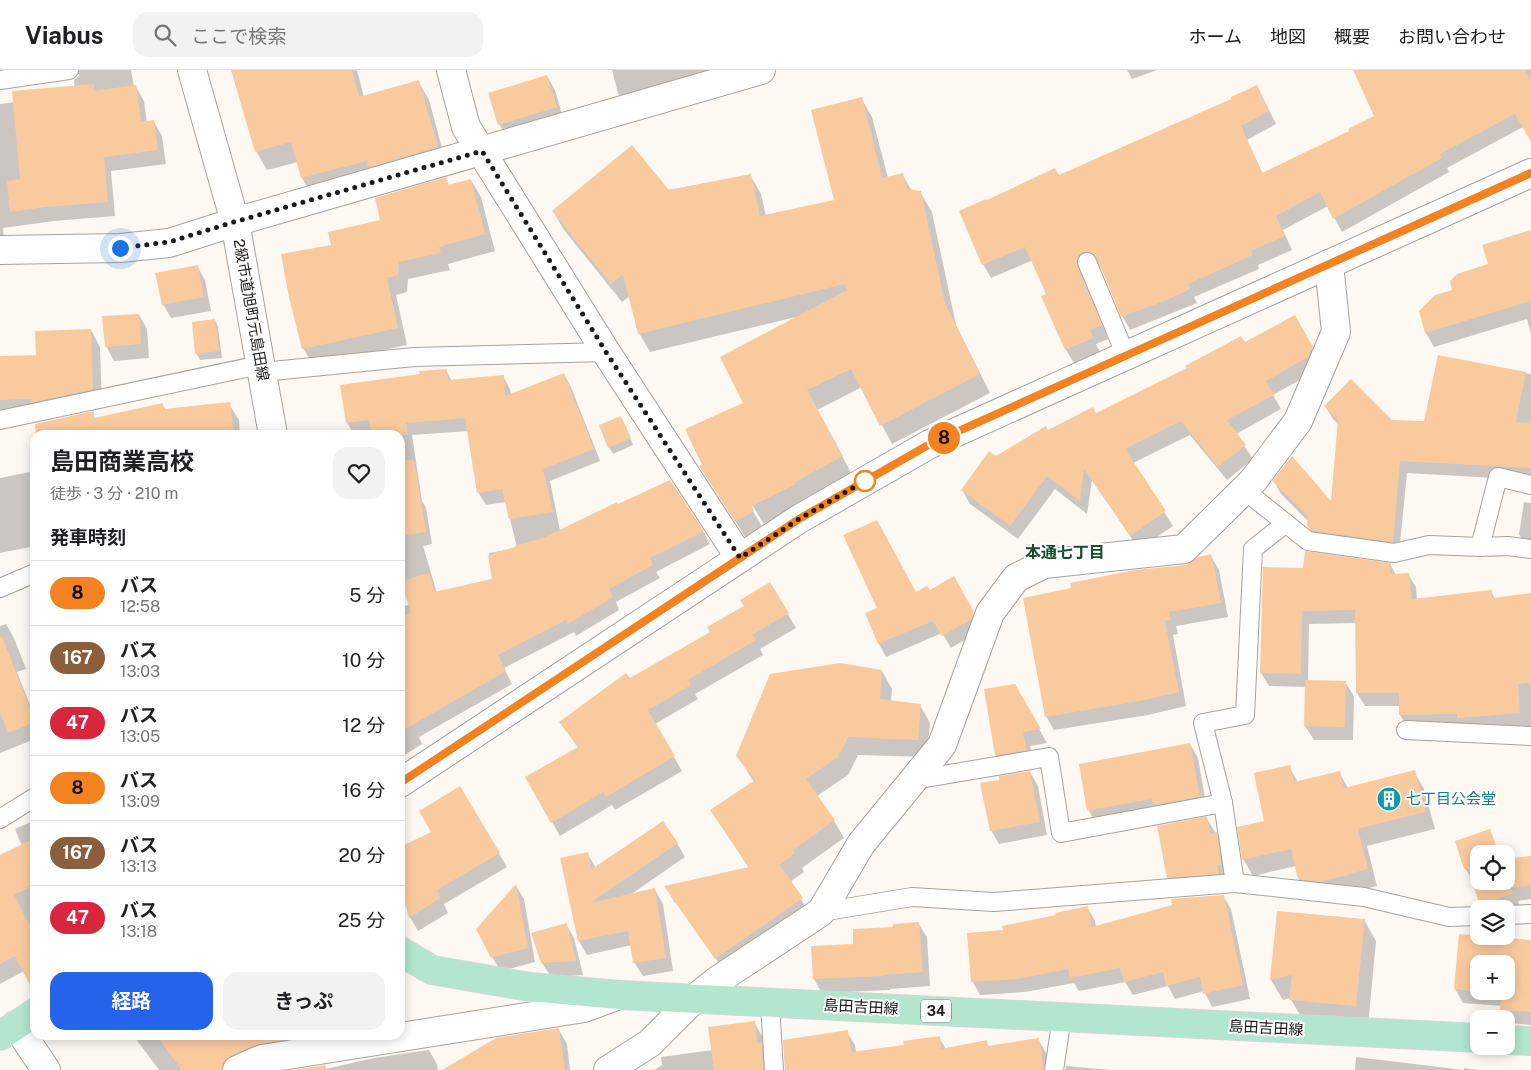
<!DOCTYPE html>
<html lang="ja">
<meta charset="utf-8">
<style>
body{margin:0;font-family:"Public Sans","Noto Sans JP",sans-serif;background:#f2f2f2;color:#202124;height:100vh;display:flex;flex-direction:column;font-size:19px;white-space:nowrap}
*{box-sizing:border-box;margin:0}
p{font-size:16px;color:#757577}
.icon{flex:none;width:28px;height:28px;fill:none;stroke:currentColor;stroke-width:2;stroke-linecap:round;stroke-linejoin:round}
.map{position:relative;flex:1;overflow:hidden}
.sheet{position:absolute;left:30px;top:360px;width:375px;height:610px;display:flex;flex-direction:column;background:#fff;border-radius:15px;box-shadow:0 2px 12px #0003}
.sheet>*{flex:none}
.badge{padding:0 10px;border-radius:16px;font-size:18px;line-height:32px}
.fabs{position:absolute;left:1470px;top:775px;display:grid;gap:10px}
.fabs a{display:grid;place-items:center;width:45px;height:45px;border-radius:10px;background:#fff;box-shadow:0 2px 12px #0003;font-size:25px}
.you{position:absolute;width:25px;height:25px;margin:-12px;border:4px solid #fff;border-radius:50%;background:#1a73e8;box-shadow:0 0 0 8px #1a73e833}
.map>.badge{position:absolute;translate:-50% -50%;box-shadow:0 0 0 2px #fff}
h2{padding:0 20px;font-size:19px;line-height:45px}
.round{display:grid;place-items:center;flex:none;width:52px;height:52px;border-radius:15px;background:#f2f2f2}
.head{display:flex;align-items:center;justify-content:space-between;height:85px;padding:0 20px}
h1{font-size:24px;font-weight:700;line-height:38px}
.action{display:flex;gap:10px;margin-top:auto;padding:10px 20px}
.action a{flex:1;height:58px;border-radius:15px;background:#2563eb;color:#fff;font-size:20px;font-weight:700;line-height:58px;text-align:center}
.action a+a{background:#f2f2f2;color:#202124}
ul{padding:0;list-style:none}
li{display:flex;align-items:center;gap:15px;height:65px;padding:0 20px;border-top:1px solid #e0e0e0}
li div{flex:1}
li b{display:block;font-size:19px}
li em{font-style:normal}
li .badge{min-width:55px;font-weight:700;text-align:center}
header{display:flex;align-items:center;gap:30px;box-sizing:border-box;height:70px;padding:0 25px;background:#fff;border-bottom:1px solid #e0e0e0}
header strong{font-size:24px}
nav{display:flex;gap:28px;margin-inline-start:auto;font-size:18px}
.search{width:350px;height:45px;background:#f2f2f2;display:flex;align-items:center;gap:12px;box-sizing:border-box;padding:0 18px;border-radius:15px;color:#757577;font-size:19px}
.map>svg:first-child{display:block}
.shadow{fill:#0003;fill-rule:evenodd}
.building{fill:#faca9f;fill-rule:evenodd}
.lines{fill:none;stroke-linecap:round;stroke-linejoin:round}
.service-casing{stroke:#a9a29c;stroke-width:20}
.minor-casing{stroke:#a9a29c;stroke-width:30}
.tertiary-casing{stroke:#a9a29c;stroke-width:30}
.primary-casing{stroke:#d6d6d5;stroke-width:30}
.service{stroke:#fff;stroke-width:18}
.minor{stroke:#fff;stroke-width:28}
.tertiary{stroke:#fff;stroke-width:28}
.primary{stroke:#b2e6ce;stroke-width:28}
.line-casing{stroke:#fff;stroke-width:11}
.line{stroke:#f58220;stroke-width:8}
.walk{stroke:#1c1a17;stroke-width:5;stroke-dasharray:0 9}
.stop-dot{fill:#fff;stroke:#f58220;stroke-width:2.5}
.labels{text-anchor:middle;stroke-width:4;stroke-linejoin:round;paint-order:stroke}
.shield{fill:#fff;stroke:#605f5d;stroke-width:1}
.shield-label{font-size:14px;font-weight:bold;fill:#1c1a17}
.street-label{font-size:15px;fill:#1c1a17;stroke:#fff}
.culture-label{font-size:15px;fill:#0d838f;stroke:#fff;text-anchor:start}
.neighbourhood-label{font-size:16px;font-weight:bold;fill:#144c2c;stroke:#fff}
</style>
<header>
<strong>Viabus</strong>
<div class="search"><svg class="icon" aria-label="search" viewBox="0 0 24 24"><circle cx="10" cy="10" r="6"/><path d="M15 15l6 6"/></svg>ここで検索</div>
<nav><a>ホーム</a><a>地図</a><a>概要</a><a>お問い合わせ</a></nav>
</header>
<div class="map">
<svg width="1531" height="1000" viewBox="0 0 1531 1000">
<rect width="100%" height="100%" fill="#fef8f2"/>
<g class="shadow">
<polygon points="0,0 131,0 134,17 136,17 144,31 147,53 154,52 162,66 166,94 111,101 115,146 54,151 3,158 4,172 0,172 0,34 75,24 74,10 80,5 77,3 0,8"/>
<polygon points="244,0 357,0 364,27 418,11 429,30 447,96 313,127 302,108 298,92 267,100 256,81"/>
<polygon points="612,0 721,0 629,42 618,23"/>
<polygon points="1127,0 1157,0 1132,9"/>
<polygon points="1354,0 1531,0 1531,61 1523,57 1447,98 1449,102 1342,162 1328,136 1283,160 1292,180 1258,195 1259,199 1194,227 1197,233 1130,260 1123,247 1102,198 1097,195 1084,204 1084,211 1108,269 1096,274 1100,282 1074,293 1066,280 1043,227 1048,224 1033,190 991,208 983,194 1059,107 1233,30 1257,16 1276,54 1247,70 1263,104 1350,61 1376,47"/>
<polygon points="547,6 555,20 564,51 507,68 499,54"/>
<polygon points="861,28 872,47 888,108 902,104 912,121 920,122 932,142 956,255 990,323 892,374 862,317 817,340 853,406 806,433 764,454 749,430 747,431 764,460 747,470 701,397 745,333 796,247 650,282 639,263 630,226 622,232 564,160 553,141 750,105 761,124 766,146 836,131"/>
<polygon points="445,109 449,115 471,110 481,127 495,181 448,194 450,200 408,209 407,222 396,225 407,275 313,295 303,278 333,176 381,151"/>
<polygon points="1531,161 1531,264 1527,249 1434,277 1426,263 1420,242 1454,221"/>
<polygon points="197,196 205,210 211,241 171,248 163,234"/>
<polygon points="139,245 147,259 149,288 114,291 106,276"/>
<polygon points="1294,247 1320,292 1316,301 1273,325 1281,339 1236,364 1253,389 1227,410 1190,365 1133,393 1173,456 1139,479 1092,410 1087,444 1055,419 1018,469 970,434 962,420 996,387 1048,362 1096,345 1244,274"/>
<polygon points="215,250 218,257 222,288 200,290 196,283"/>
<polygon points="91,260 100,277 102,336 0,346 0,287 37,286"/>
<polygon points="1508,300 1531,304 1531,410 1407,403 1399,484 1316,469 1308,456 1308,451 1281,424 1274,411 1332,434 1339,355 1333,349 1325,336 1392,351 1425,352"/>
<path d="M446 301 452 311 503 306 510 319 511 325 564 304 571 317 600 391 550 411 560 460 703 461 710 474 656 502 660 508 616 532 619 540 576 566 574 562 504 598 512 614 419 667 422 674 400 688V537L409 535 400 504V365H373L372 363 355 365 347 353ZM468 361 478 422 486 435 506 432 517 478 489 483 493 510 437 523 423 476 432 474 426 438 422 431 412 365Z"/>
<polygon points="162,334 166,340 229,334 239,350 240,365 48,365"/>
<polygon points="625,354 633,375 613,384 609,377"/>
<polygon points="35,401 35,476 0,483 0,408"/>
<polygon points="1524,432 1531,433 1531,478 1527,477 1519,464"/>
<polygon points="1211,486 1219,500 1228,547 1176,556 1178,564 1173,565 1186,636 1148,645 1054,660 1046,646 1186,496"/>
<polygon points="1390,494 1396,505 1408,504 1416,517 1417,530 1491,521 1495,529 1531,525 1531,656 1466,661 1408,658 1400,645 1400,636 1365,636 1357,623 1356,553 1309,554 1308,612 1345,612 1354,626 1353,670 1314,670 1305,656 1306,617 1269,616 1261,603 1304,499"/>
<polygon points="953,508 980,556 978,562 951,578 942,563 886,587 879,574 867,544 916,523 929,522"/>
<polygon points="770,514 796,558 760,579 763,585 695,624 698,629 655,654 682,701 615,740 612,735 560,766 527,708 578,678 561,652 712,562 745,536"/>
<polygon points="6,554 14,568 26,599 17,602 35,648 35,669 0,683 0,556"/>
<polygon points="882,601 892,619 891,631 920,635 930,653 927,687 858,685 848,705 817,726 834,751 844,768 802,798 804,802 790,812 812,847 719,893 677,833 675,833 666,817 749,798 711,740 754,712 737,685"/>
<polygon points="1014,615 1047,673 1030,676 1034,694 1004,699 996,685 985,620"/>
<polygon points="1190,674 1198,688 1207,740 1097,755 1089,741"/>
<polygon points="1289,697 1298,712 1339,702 1348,718 1414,702 1424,719 1435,759 1367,776 1377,816 1331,828 1309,826 1299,809 1296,796 1253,806 1243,789 1266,752"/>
<polygon points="1030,702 1038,716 1047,765 999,774 991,760 1001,711"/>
<polygon points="460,718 507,797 444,834 448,843 418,861 410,847 400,808 400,779 433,762"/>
<polygon points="1207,749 1224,777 1229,809 1176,821 1168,807"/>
<polygon points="35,750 35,915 24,901 0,914 0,802 22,776 15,759"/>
<polygon points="677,773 685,787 630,825 655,820 663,834 673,901 643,906 634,892 632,875 587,885 579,871 587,783 596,798"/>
<polygon points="1479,784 1479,811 1506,811 1531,787 1531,829 1518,831 1520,837 1484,839 1473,811 1465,798"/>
<polygon points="516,816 524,829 535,892 501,901 492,887"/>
<polygon points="1223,826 1231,839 1250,929 1212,937 1204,921 1175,929 1168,916 1133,925 1125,912 1079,921 1074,913 1025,922 980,925 973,912 968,864 1004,861 1087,837 1095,851 1096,857 1173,836"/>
<polygon points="1364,850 1376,871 1368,956 1303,950 1290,928 1283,930 1271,910"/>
<polygon points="918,853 927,867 930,916 890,919 890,920 822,923 814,909 813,877 855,875 894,858"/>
<polygon points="566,854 574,868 583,905 551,907 542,893"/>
<path d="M1460 866 1531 871V955L1509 953 1501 939 1502 936 1463 933 1455 919ZM1479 894H1506V921H1479Z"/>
<polygon points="754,952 762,966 763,978 769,988 770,1000 654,1000 662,995 661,987 713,980"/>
<polygon points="559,960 567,974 570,1000 444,1000"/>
<polygon points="847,962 855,975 856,982 905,976 939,968 946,979 986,972 989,977 1038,969 1046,983 1048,1000 785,1000 784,971"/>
<polygon points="133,965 343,965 244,1000 159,1000"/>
<polygon points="429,980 437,994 438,1000 321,1000 374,988"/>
<polygon points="1356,987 1464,1000 1464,998 1480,1000 1355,1000"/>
<polygon points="1066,996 1112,1000 1065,1000"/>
</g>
<g class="building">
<polygon points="231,0 352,0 359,27 419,10 438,77 368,97 367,91 301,108 291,72 255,82"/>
<polygon points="1353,0 1525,0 1531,10 1531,72 1515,44 1440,84 1442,88 1333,149 1320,122 1276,146 1285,166 1251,181 1253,185 1188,214 1190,219 1167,230 1121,247 1097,188 1089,182 1082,182 1077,190 1077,196 1102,255 1090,260 1093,268 1065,280 1041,226 1046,224 1025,177 982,195 959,141 986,129 987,130 1055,98 1059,105 1231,29 1231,27 1257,15 1269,41 1241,56 1262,103 1349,61 1348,59 1374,46"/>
<polygon points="547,5 557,37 498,55 488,23"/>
<polygon points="94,14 94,21 136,15 141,52 154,50 158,80 104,87 108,132 45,137 10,142 7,111 20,109 12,21"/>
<polygon points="862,27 882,108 903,103 907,119 921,121 945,234 980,304 880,356 851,299 807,320 843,386 795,412 796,414 752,436 754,441 735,452 699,396 702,395 685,359 743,333 720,287 847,220 845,214 638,264 623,204 611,214 552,141 632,75 669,120 751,104 760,146 834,130 811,40"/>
<polygon points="446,107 448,115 471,109 485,164 439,177 441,183 399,192 398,205 387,208 398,258 302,279 289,227 281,184 331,175 328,162 380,150 375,128"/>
<polygon points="1531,160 1531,231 1425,263 1419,241 1435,225 1452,220 1450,211 1457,204 1488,194 1482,175"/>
<polygon points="198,195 204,227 162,235 155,203"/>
<polygon points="139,244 141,274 105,277 102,246"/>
<polygon points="1295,245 1313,277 1308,287 1266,311 1274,325 1227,350 1246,375 1218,397 1181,351 1125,379 1166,441 1130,466 1084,399 1080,431 1047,406 1010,456 961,420 989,381 996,386 1046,356 1048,360 1093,337 1096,343 1187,298 1185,296 1241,266 1245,272"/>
<polygon points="215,249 219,281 195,284 192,252"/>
<polygon points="91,259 93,319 31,333 31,329 0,330 0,286 36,285 35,261"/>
<polygon points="1438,285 1526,302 1516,352 1531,353 1531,398 1400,391 1393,472 1312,461 1307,456 1308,446 1272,411 1292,386 1331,431 1338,350 1324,336 1351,309 1392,350 1424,351"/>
<polygon points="447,299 448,310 504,305 505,326 564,303 594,379 543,399 553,442 509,449 502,419 477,423 465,348 406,353 408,365 372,365 369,350 346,353 340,315 420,304 419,301"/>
<polygon points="230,332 234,365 36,365 35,354 94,341 94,348 163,333 164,339"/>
<polygon points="621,346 631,368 608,378 599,355"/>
<polygon points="414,390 426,462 400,466 400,391"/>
<polygon points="670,410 704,461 650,488 653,495 609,519 613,527 568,554 566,550 498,585 506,601 400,662 400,548 411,543 401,511 429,503 434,522 492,509 488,485 515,477 515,476 545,467 617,432 618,434"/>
<polygon points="877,450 916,522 927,516 930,520 954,506 974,542 971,550 942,566 933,551 878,574 865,543 877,538 843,465"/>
<polygon points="1305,481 1391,493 1390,504 1409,503 1412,529 1492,520 1492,528 1531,523 1531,613 1518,614 1520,643 1457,648 1457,644 1399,645 1399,623 1356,623 1355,540 1302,541 1301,604 1260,603 1263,497 1303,498"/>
<polygon points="1211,484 1221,533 1169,542 1171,550 1165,551 1179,622 1140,631 1045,647 1023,528 1071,518 1070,513 1135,500 1186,495 1198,487"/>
<polygon points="770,512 789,543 752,565 756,570 688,610 691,615 648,640 675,686 606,727 603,722 551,753 525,707 578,677 559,652 626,603 630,608 710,562 707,557 744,536 740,530"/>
<polygon points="2,566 35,652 8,663 0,642 0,567"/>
<polygon points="840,593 882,600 880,629 921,634 918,670 848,667 838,687 806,709 835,750 793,780 795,783 780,795 803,828 715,889 664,816 749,797 710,740 755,710 736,686 770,604"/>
<polygon points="1305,610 1346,611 1345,657 1304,656"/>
<polygon points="1015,614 1041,659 1023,662 1027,680 995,685 984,619"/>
<polygon points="1190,673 1200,727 1153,735 1151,729 1087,741 1079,694"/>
<polygon points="1290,695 1294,712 1340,701 1344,718 1415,700 1426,742 1358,759 1368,799 1320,812 1298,809 1291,779 1242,790 1237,757 1264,751 1254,703"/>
<polygon points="1030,701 1040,752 990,761 980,713 999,710 999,706"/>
<polygon points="460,716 500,783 437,820 440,828 409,848 400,813 400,777 431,762 419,741"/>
<polygon points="1203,747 1207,747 1210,763 1217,762 1221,795 1217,796 1219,804 1167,808 1157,756"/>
<polygon points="663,751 678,773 590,833 655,818 666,888 633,893 628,861 578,871 560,788 588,782 592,799"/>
<polygon points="1490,759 1499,784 1479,784 1479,811 1506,811 1506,789 1531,786 1531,815 1511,818 1513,824 1480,835 1467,798 1464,799 1455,771"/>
<polygon points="35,768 35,815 14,825 35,866 35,925 15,886 0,894 0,785"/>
<polygon points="516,814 528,878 491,888 476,859"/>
<polygon points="1224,825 1243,915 1203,924 1200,907 1166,916 1163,902 1124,912 1120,898 1070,908 1068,899 1017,909 971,912 967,863 1003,860 1002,856 1056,845 1055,843 1088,836 1092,857 1172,835 1171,829"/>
<polygon points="1277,841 1365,849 1356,936 1289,930 1292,905 1270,910"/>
<polygon points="919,852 923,902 883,905 883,906 813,909 811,876 853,874 853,859 893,857 893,854"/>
<polygon points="567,853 576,891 541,893 531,863"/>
<path d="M1459 864 1531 870V942L1500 940 1501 924 1454 919ZM1479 894H1506V921H1479Z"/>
<polygon points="755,951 757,973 762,973 763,1000 714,1000 708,957"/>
<polygon points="559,958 565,1000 442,1000 496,968"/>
<polygon points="848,960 851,982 904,975 903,971 940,966 941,979 987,970 988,976 1039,968 1044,1000 785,1000 783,970"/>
<polygon points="156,965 314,965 256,975 230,986 224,991 222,1000 182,1000"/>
<polygon points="325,995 327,1000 292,1000"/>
</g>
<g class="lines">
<defs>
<g id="service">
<polyline points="0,10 69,0"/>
<polyline points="1087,192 1126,286"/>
<polyline points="262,302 414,287 606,282"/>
<polyline points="0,350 260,295"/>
<polyline points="1244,420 1308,471 1394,483 1429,475 1480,477 1508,476 1531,479"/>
<polyline points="1480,477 1498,407 1531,415"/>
<polyline points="0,518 35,503"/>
<polyline points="1406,660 1531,666"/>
<polyline points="914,710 1049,687 1061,763 1223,733"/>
<polyline points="0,749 35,727"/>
<polyline points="1235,813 1223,733 1203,653 1245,645 1253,479 1286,453"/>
<polyline points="821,842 912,827 994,832 1235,813 1364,827 1449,847 1479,846"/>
<polyline points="1506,845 1531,844"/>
<polyline points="770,933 774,1000"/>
<polyline points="1054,1000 1062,947"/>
</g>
<g id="minor">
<polyline points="451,0 466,57 606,282 740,488"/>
<polyline points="0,180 120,178 169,173 235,152 761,0"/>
<polyline points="16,955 46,1000"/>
<polyline points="237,1000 262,989 584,938 619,925"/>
<polyline points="608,1000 650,973 694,929 718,910 821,842 861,774 942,675 990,543 1016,508 1044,494 1184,479 1253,411 1298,351 1336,262 1329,194"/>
</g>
<g id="tertiary">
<polyline points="192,0 235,152 273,365"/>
<polyline points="400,713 799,449 930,374 1531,103"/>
</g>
<g id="primary">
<polyline points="400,881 432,900 530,917 619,925 1479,968"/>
<polyline points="0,966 35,943"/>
<polyline points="1506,970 1531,971"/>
</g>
</defs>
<use href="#service" class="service-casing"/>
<use href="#minor" class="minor-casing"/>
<use href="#tertiary" class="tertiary-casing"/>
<use href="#primary" class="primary-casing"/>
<use href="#service" class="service"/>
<use href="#minor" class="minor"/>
<use href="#tertiary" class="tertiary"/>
<use href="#primary" class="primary"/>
</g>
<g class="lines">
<defs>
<polyline id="line" points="400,713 799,449 930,374 1531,103"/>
</defs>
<use href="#line" class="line-casing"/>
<use href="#line" class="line"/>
<polyline class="walk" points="120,178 169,172 234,152 482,81 606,282 740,488 799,449 865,411"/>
</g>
<defs>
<symbol id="building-disc" viewBox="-11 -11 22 22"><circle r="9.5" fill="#0f9aa8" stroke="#fff"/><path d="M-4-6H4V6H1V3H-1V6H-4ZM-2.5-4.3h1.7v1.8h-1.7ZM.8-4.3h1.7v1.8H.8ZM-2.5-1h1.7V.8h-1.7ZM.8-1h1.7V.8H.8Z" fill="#fff"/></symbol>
</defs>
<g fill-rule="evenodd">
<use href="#building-disc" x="1375" y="715" width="28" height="28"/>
</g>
<circle class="stop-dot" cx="865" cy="411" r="10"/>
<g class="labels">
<rect class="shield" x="921" y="929.5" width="30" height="23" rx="4"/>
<g class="shield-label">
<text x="936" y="946">34</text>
</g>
<g class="street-label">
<text transform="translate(251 240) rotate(80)" y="5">2級市道旭町元島田線</text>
<text transform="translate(861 937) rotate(3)" y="5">島田吉田線</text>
<text transform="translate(1266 958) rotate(3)" y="5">島田吉田線</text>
</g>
<g class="culture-label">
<text x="1406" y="734">七丁目公会堂</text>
</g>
<g class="neighbourhood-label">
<text x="1065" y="488">本通七丁目</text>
</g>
</g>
</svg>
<div class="fabs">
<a><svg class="icon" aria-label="locate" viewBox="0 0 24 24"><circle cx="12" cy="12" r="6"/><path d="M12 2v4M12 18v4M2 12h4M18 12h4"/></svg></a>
<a><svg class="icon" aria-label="layers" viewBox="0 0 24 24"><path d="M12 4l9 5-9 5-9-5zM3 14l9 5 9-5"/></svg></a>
<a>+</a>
<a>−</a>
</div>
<div class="you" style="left:120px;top:178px"></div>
<b class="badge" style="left:944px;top:368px;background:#f58220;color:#111">8</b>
<section class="sheet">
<div class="head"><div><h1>島田商業高校</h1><p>徒歩 · 3 分 · 210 m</p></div><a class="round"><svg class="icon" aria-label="heart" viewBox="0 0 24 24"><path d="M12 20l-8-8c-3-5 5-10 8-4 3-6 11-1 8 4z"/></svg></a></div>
<h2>発車時刻</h2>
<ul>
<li><span class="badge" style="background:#f58220;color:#111">8</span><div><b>バス</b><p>12:58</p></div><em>5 分</em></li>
<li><span class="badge" style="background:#8b5e3c;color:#fff">167</span><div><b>バス</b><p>13:03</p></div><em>10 分</em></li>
<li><span class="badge" style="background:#d7263d;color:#fff">47</span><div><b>バス</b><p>13:05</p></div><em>12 分</em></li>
<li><span class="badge" style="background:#f58220;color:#111">8</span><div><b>バス</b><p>13:09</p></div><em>16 分</em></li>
<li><span class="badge" style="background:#8b5e3c;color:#fff">167</span><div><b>バス</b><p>13:13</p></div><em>20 分</em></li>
<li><span class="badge" style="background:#d7263d;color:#fff">47</span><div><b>バス</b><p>13:18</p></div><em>25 分</em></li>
</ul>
<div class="action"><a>経路</a><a>きっぷ</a></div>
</section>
</div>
